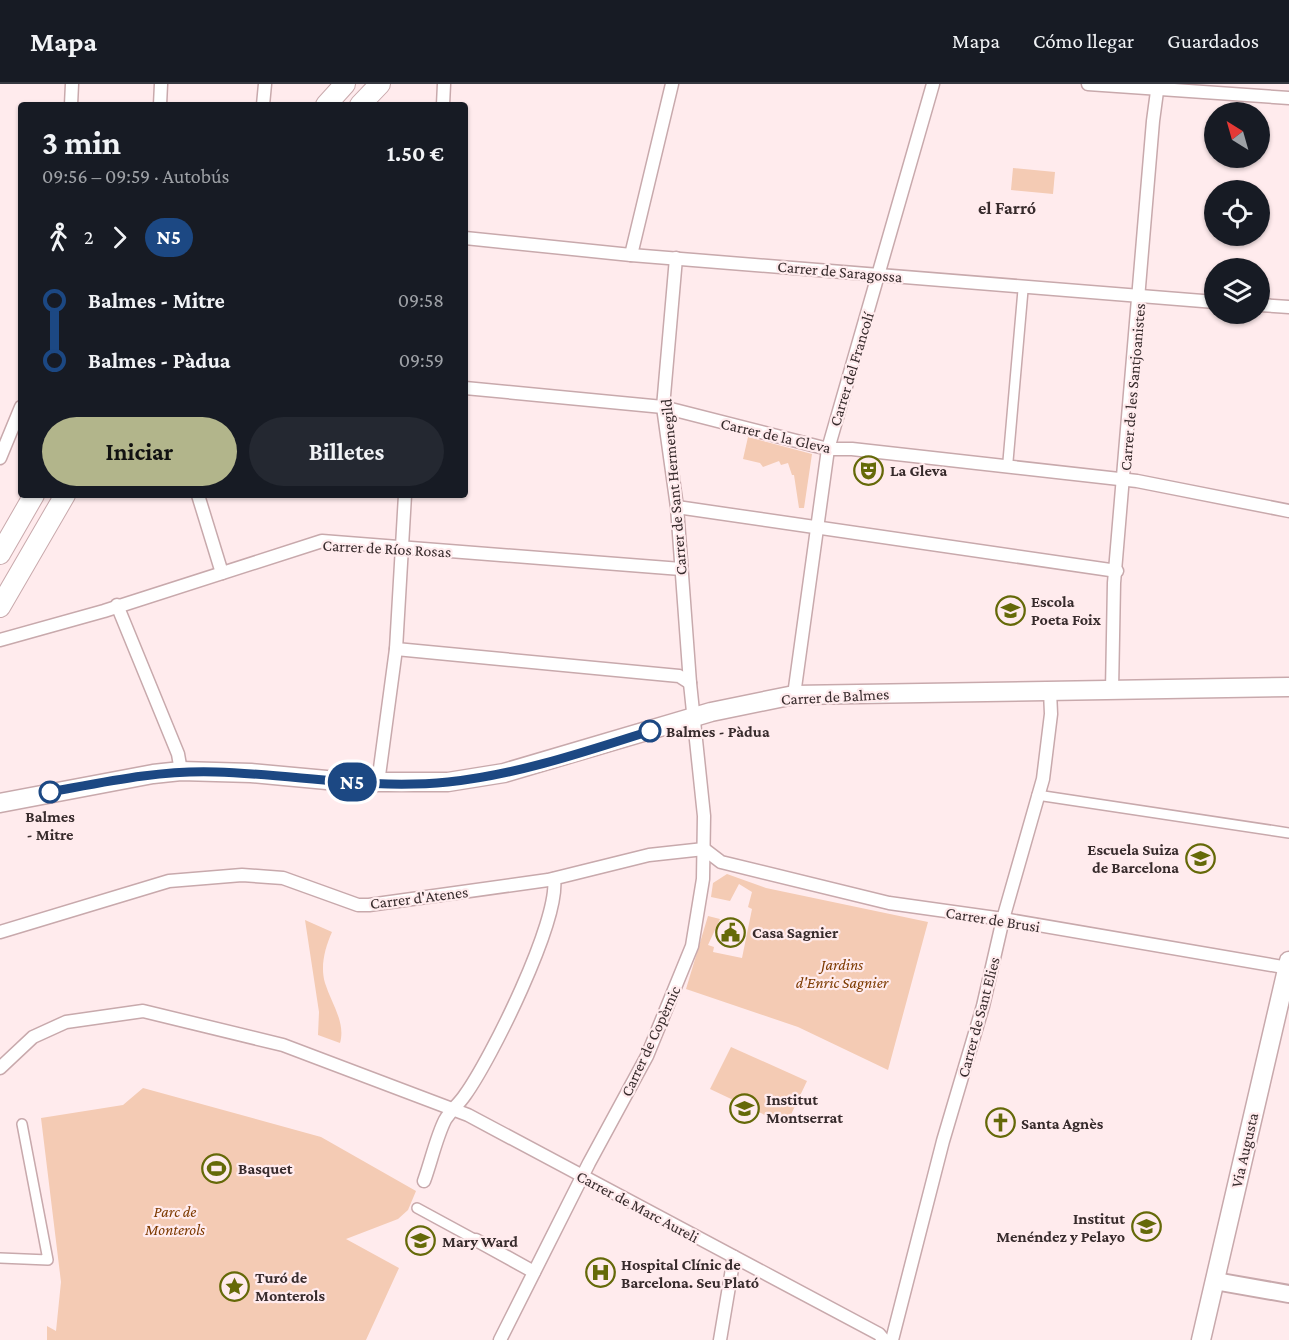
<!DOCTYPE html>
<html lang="es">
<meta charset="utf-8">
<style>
body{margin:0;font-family:"Crimson Pro",serif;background:#242831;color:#f1f3f6;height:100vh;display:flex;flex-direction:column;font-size:22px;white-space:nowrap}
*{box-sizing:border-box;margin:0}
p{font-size:20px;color:#9ea1a6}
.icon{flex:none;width:33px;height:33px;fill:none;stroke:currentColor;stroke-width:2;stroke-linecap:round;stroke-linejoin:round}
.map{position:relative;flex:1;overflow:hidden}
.details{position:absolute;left:18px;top:18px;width:450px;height:396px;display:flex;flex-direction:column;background:#171b24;border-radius:6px;box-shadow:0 2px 4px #0004}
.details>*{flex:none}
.badge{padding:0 12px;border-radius:20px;font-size:21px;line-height:39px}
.needle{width:39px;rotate:323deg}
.controls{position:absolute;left:1204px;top:18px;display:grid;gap:12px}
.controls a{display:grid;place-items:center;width:66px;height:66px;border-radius:50%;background:#171b24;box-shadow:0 2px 4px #0004;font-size:30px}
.map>.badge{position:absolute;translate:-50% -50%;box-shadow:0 0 0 3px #fff}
.legs{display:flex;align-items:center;gap:9px;height:66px;padding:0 24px;font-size:20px}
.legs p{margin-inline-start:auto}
.headline{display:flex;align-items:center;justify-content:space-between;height:102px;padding:0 24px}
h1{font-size:33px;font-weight:700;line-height:45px}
.primary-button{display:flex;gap:12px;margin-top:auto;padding:12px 24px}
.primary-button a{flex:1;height:69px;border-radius:36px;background:#b2b58b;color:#111;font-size:24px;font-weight:700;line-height:69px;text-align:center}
.primary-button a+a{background:#242831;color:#f1f3f6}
ul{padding:0 24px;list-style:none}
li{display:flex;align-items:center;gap:21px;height:60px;font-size:22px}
li i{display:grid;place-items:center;width:9px;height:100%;margin:0 8px;background:currentColor}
li i::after{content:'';width:15px;height:15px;margin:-8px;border:4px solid;border-radius:50%;background:#171b24}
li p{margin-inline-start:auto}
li:first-child i{background:linear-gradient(#0000 50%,currentColor 0)}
li:last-child i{background:linear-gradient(currentColor 50%,#0000 0)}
header{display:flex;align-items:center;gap:36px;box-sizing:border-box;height:84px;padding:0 30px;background:#171b24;border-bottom:2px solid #363941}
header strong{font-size:28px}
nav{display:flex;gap:33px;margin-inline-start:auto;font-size:21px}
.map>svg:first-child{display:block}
.green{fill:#f4cbb4}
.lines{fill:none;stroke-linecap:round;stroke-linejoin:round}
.pedestrian-casing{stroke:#c8a9ac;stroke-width:12}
.minor-casing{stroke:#c8a9ac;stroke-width:15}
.tertiary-casing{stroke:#c8a9ac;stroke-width:20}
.secondary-casing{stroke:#c8a9ac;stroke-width:21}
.primary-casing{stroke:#c8a9ac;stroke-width:22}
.pedestrian{stroke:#fff;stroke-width:9}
.minor{stroke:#fff;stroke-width:12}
.tertiary{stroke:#fff;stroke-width:16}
.secondary{stroke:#fff;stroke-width:18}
.primary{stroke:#fff;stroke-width:20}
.line-1-casing{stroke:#fff;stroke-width:14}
.line-1{stroke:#1c4883;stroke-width:9}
.stop-1-dot{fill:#fff;stroke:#1c4883;stroke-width:3}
.labels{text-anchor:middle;stroke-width:4.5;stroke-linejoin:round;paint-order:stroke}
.street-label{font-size:16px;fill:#372b2c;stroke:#ffebed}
.poi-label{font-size:16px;font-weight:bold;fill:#372b2c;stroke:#ffebed;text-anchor:start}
.stop-label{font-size:16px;font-weight:bold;fill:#372b2c;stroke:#ffebed;text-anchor:start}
.park-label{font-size:16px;font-style:italic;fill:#7d3a00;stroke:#ffebed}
.neighbourhood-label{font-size:18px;font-weight:bold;fill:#372b2c;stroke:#ffebed}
</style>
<header>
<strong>Mapa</strong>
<nav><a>Mapa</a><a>Cómo llegar</a><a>Guardados</a></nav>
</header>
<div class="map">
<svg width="1289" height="1256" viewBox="0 0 1289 1256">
<rect width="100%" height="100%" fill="#ffebed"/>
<g class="green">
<polygon points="1013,84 1055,88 1053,110 1011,106"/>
<polygon points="748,353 812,370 804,424 799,424 794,391 792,391 788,379 781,381 779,377 763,383 760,379 743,375"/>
<polygon points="727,790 766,804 928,838 888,986 798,943 686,905 708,832 720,835 708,861 714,863 713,868 742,874 752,825 748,823 752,808 739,800 730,817 711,813 713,799"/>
<path d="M305 836 332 848C325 864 320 882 325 899 331 919 346 938 340 959L318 951 319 928Z"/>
<polygon points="731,963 807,997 786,1041 710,1005"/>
<polygon points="143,1004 321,1053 416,1107 408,1126 398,1135 346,1155 399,1184 366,1256 47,1256 47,1242 56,1247 61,1198 41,1034 123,1021"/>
</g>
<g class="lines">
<defs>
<g id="pedestrian">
<polyline points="1008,377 1023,206"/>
<polyline points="1037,711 1289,749"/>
<polyline points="417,1124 476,1156"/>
<polyline points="0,1174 48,1176 22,1040"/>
</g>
<g id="minor">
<polyline points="1088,0 1289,14"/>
<polyline points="71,21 72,0"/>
<polyline points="160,21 161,0"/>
<polyline points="263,21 265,0"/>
<polyline points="443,21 444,0"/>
<polyline points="465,154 631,171 1215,218"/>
<polyline points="631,171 672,0"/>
<polyline points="1260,221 1289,223"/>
<polyline points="465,304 663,323 828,365 852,365 1137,397 1289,427"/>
<polyline points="0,374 21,323"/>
<polyline points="198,411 222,489"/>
<polyline points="677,423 1117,487"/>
<polyline points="117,521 178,670 181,687"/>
<polyline points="0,556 104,527 322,457 681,485"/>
<polyline points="396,565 679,592 690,599"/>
<polyline points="1112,606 1114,499 1153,37 1158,0"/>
<polyline points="794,611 828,365 933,0"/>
<polyline points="378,699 396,565 405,411"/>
<polyline points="0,848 169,797 242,791 283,794 358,821 369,821 548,796 649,771 704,765 721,778 889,819 1003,835 1289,884"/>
<polyline points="0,984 33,953 66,938 143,927 283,961 468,1031 879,1250 884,1256"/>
<path d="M424 1097C431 1078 436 1054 445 1036 451 1026 459 1020 465 1011 491 975 560 836 554 795"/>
<polyline points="476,1156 534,1188"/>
<polyline points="500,1256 589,1079 647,972 692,862 703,795 704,732 690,599 677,423 663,323 676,174"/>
<polyline points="720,1256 734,1173"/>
<polyline points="892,1256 943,1057 983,922 1003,835 1043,695 1051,630 1050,607"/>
</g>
<polyline id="tertiary" points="1215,1197 1289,1210"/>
<g id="secondary">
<polyline points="0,719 153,690 181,687 251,689 348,698 448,698 504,689 711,628 794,611 1289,603"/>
<polyline points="1201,1256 1289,877"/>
</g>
<g id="primary">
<polyline points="326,21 345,0"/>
<polyline points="360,21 380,0"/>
<polyline points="0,470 34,411"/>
<polyline points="0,523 65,411"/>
</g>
</defs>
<use href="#pedestrian" class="pedestrian-casing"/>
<use href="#minor" class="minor-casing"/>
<use href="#tertiary" class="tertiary-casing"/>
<use href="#secondary" class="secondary-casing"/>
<use href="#primary" class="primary-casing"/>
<use href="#pedestrian" class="pedestrian"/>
<use href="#minor" class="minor"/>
<use href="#tertiary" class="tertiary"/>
<use href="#secondary" class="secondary"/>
<use href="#primary" class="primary"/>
</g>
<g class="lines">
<defs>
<path id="line-1" d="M50 708C105 698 159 686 216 688 293 690 370 706 448 698 516 691 584 668 650 647"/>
</defs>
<use href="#line-1" class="line-1-casing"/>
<use href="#line-1" class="line-1"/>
</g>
<defs>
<symbol id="theatre-ring" viewBox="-11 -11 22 22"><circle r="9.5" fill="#ffebed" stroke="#656908" stroke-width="1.5"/><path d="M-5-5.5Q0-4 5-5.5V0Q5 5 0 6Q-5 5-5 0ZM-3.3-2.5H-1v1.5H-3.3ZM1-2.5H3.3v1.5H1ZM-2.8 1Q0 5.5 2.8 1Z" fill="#656908"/></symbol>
<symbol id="school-ring" viewBox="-11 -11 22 22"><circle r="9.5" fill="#ffebed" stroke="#656908" stroke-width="1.5"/><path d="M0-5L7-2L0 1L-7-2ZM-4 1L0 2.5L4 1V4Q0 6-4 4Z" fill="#656908"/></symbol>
<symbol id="civic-ring" viewBox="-11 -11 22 22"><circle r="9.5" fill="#ffebed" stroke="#656908" stroke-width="1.5"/><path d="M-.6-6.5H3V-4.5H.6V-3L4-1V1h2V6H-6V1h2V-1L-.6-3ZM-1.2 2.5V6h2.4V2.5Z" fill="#656908"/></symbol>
<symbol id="church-ring" viewBox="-11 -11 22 22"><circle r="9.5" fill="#ffebed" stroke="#656908" stroke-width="1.5"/><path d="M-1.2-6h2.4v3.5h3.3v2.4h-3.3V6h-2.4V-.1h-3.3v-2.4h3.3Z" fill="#656908"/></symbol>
<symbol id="stadium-ring" viewBox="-11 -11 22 22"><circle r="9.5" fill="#ffebed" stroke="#656908" stroke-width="1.5"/><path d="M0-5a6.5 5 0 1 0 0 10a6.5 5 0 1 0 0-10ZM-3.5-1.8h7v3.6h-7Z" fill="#656908"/></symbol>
<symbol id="hospital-ring" viewBox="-11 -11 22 22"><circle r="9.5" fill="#ffebed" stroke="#656908" stroke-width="1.5"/><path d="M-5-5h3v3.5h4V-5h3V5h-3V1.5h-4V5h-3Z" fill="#656908"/></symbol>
<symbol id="sight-ring" viewBox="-11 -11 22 22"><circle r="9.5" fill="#ffebed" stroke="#656908" stroke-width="1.5"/><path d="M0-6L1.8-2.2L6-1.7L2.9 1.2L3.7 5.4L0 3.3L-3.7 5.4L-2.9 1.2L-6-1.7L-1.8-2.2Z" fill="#656908"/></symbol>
</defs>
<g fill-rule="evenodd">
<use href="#theatre-ring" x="852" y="370" width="33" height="33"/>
<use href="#school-ring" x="994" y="510" width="33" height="33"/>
<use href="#school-ring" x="1184" y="758" width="33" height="33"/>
<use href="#civic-ring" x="714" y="832" width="33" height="33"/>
<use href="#school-ring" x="728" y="1008" width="33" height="33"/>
<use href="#church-ring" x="984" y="1022" width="33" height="33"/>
<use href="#stadium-ring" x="200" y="1068" width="33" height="33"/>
<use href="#school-ring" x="1130" y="1126" width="33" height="33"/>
<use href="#school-ring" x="404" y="1140" width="33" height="33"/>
<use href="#hospital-ring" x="584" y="1172" width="33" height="33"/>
<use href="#sight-ring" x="218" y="1186" width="33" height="33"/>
</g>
<g class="stop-1-dot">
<circle cx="650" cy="647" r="10"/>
<circle cx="50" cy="708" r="10"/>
</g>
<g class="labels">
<g class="street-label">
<text transform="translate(840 187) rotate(5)" y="6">Carrer de Saragossa</text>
<text transform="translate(851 285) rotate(-73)" y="6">Carrer del Francolí</text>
<text transform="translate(1132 303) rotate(-85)" y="6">Carrer de les Santjoanistes</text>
<text transform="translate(776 351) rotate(13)" y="6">Carrer de la Gleva</text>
<text transform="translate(673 403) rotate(-95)" y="6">Carrer de Sant Hermenegild</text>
<text transform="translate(387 464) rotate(3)" y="6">Carrer de Ríos Rosas</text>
<text transform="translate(835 612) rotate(-3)" y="6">Carrer de Balmes</text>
<text transform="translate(419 813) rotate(-7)" y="6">Carrer d'Atenes</text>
<text transform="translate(993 835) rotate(9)" y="6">Carrer de Brusi</text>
<text transform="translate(978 933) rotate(-75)" y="6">Carrer de Sant Elies</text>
<text transform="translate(650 957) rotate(-65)" y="6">Carrer de Copèrnic</text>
<text transform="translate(1244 1066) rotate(-77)" y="6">Via Augusta</text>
<text transform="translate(638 1122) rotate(28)" y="6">Carrer de Marc Aureli</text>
</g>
<g class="poi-label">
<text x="890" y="392">La Gleva</text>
<text x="1031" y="523">Escola<tspan x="1031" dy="18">Poeta Foix</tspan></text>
<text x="1179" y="771" text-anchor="end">Escuela Suiza<tspan x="1179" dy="18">de Barcelona</tspan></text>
<text x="752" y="854">Casa Sagnier</text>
<text x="766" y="1021">Institut<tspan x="766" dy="18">Montserrat</tspan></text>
<text x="1021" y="1045">Santa Agnès</text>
<text x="238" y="1090">Basquet</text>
<text x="1125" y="1140" text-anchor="end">Institut<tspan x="1125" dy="18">Menéndez y Pelayo</tspan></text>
<text x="442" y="1163">Mary Ward</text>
<text x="621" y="1186">Hospital Clínic de<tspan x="621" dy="18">Barcelona. Seu Plató</tspan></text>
<text x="255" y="1199">Turó de<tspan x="255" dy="18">Monterols</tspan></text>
</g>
<g class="stop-label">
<text x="666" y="653">Balmes - Pàdua</text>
<text x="50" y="738" text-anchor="middle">Balmes<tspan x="50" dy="18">- Mitre</tspan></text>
</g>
<g class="park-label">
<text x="842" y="886">Jardins<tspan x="842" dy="18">d'Enric Sagnier</tspan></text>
<text x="175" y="1133">Parc de<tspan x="175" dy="18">Monterols</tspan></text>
</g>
<g class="neighbourhood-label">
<text x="1007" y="130">el Farró</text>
</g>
</g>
</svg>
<div class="controls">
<a><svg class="needle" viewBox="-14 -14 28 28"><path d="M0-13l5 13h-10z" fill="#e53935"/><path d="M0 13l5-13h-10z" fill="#9ea1a6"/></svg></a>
<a><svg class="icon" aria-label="locate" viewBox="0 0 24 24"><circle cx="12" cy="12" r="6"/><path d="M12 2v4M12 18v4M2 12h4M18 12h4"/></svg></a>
<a><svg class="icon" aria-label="layers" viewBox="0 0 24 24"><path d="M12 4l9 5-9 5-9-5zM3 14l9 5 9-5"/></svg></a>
</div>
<b class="badge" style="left:352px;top:698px;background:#1c4883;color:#fff">N5</b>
<section class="details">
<div class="headline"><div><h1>3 min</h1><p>09:56 – 09:59 · Autobús</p></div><b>1.50 €</b></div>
<div class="legs"><svg class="icon" aria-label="walk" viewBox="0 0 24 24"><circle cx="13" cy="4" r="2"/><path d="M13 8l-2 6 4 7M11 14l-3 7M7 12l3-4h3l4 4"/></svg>2<svg class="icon" aria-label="forward" viewBox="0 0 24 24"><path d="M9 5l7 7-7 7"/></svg><b class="badge" style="background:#1c4883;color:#fff">N5</b></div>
<ul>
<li><i style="color:#1c4883"></i><b>Balmes - Mitre</b><p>09:58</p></li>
<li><i style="color:#1c4883"></i><b>Balmes - Pàdua</b><p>09:59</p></li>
</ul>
<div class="primary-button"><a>Iniciar</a><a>Billetes</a></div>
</section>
</div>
